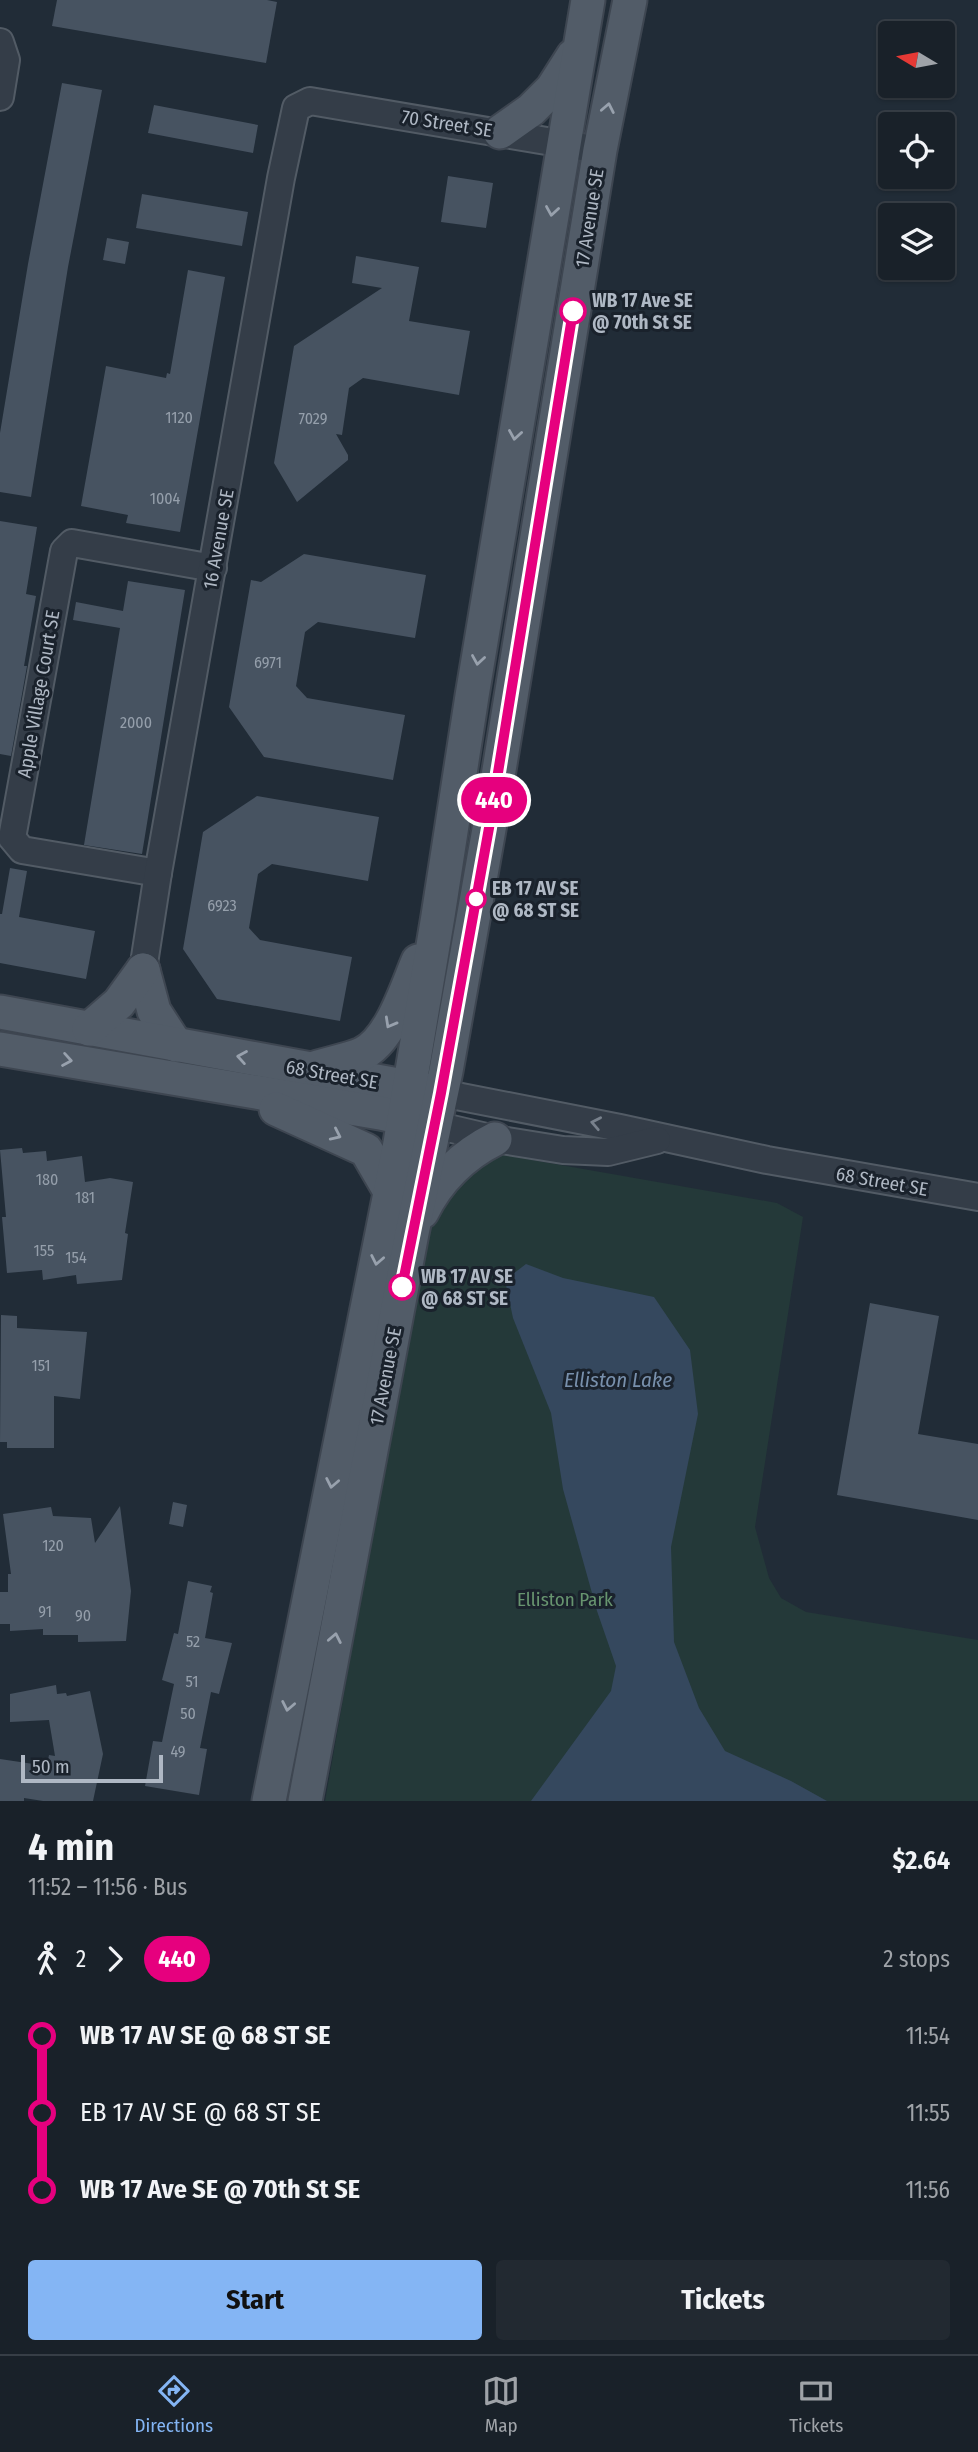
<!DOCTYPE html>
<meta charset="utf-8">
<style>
body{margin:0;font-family:"Fira Sans Condensed",sans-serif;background:#222931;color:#f1f3f6;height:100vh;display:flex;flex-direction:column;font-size:26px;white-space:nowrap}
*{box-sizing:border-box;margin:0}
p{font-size:23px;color:#9fa3a8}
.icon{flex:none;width:38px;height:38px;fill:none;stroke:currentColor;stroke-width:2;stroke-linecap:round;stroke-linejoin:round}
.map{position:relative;height:1801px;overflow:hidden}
.drawer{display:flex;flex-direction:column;background:#192129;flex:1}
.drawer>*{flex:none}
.badge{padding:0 14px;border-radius:23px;font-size:24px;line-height:46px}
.needle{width:46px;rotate:280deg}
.fabs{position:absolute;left:878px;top:21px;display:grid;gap:14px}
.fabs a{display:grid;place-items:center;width:77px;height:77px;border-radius:7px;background:#192129;box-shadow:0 2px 5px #0004,0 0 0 2px #373e46;font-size:35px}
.scale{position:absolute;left:21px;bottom:18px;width:142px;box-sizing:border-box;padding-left:7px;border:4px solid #afb8c4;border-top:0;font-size:19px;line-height:24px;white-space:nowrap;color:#afb8c4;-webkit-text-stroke:5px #1a222c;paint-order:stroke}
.map>.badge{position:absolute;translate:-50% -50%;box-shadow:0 0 0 4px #fff}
.legs{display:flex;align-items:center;gap:10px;height:77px;padding:0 28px;font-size:23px}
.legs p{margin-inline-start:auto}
.overview{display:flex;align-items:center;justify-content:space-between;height:119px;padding:0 28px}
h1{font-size:38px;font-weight:700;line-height:52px}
.cta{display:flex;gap:14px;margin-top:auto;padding:14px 28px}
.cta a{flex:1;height:80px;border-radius:7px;background:#84b5f4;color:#111;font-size:28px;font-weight:700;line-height:80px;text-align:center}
.cta a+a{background:#222931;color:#f1f3f6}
ul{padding:0 28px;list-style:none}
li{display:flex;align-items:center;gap:24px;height:77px;font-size:26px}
li i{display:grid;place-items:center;width:10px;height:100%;margin:0 9px;background:currentColor}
li i::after{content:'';width:18px;height:18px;margin:-9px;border:5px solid;border-radius:50%;background:#192129}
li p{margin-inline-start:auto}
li:first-child i{background:linear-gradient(#0000 50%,currentColor 0)}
li:last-child i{background:linear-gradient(currentColor 50%,#0000 0)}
.tabs{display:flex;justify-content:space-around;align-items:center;height:98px;border-top:2px solid #373e46;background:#192129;font-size:19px;color:#9fa3a8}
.tabs a{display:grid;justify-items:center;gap:4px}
.tabs .active{color:#84b5f4}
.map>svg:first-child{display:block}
.green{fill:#243939}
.water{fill:#35485e}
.building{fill:#475361}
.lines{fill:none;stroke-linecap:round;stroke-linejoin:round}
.minor-casing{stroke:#525b65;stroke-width:30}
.major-casing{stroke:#3e4651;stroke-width:37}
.minor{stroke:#343d48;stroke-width:26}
.major{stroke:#525c68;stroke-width:33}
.oneway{stroke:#98a1ad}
.oneway2{stroke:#78818c}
.line-1-casing{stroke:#fff;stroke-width:16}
.line-1{stroke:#e6007e;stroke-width:10}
.stop-1-dot{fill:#fff;stroke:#e6007e;stroke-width:3.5}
.labels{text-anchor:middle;stroke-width:6;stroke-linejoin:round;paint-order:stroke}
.number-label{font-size:16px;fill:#959fab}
.street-label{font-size:19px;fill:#afb8c4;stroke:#1a222c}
.stop-label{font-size:19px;font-weight:bold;fill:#afb8c4;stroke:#1a222c;text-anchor:start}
.park-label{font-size:19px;fill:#67946f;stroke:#1a222c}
.water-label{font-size:21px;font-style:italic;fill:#7890ac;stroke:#1a222c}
</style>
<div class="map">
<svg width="978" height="1801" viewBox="0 0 978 1801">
<rect width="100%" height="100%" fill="#212c37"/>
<polygon class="green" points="492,1153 777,1203 803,1217 755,1527 769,1578 781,1598 806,1612 978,1640 978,1801 325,1801 422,1254 442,1196"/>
<polygon class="water" points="526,1264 563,1278 654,1297 690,1350 698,1414 671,1547 674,1642 699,1708 725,1751 791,1781 827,1801 531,1801 611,1691 616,1666 597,1611 563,1489 551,1413 513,1318 505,1280"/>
<g class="building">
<polygon points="57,0 267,0 277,2 266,63 52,26"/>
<polygon points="62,83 102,90 68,267 31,497 0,492 0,433 28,264"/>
<polygon points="154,105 258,125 253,153 148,133"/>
<polygon points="448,176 493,183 486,228 441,222"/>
<polygon points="142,194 248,212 242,246 136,228"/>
<polygon points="107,238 129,242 125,264 103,260"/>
<polygon points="356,256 419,267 409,321 470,331 459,395 363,378 349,388 342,435 336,434 348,455 348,460 297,502 274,463 294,346 382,288 352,283"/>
<polygon points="188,270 225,277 180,532 126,523 128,515 81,506 106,366 166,378 167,373 170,374"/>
<polygon points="0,521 37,527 26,594 36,596 24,666 27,666 11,756 0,754"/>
<polygon points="304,554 426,575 415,638 318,622 305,632 296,686 307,698 405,715 393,780 264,757 229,707 251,580 261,582"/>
<polygon points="128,581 185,590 142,854 84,845 120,628 73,620 76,602 123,611"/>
<polygon points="257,796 379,817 368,881 272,864 258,874 249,928 260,940 352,957 340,1021 217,999 183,949 203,832"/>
<polygon points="10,868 27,871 19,917 95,931 86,979 0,963 0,914 2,914"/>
<polygon points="22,1148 23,1153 46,1151 47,1161 82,1156 85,1182 110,1178 133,1182 125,1233 128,1234 122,1280 77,1284 76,1275 43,1280 42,1270 7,1273 2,1217 6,1217 0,1150"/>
<polygon points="870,1303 939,1316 918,1434 978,1444 978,1520 837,1495"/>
<polygon points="1,1315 17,1316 17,1328 87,1332 80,1399 54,1396 54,1448 7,1448 7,1442 0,1442"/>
<polygon points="173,1502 187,1505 183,1527 169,1524"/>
<polygon points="120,1506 131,1591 126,1641 78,1642 78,1635 43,1635 43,1629 10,1631 10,1624 0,1624 0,1592 8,1592 8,1574 11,1574 3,1514 51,1507 53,1516 91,1518 95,1543"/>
<polygon points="188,1581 212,1586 210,1592 213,1593 205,1638 232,1643 219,1694 211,1692 200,1748 207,1749 199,1795 145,1786 153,1741 162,1742 174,1684 162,1680 174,1633 178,1634"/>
<polygon points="56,1685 57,1694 66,1693 67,1696 90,1691 103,1754 93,1801 43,1801 24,1798 24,1801 0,1801 0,1759 47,1766 49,1755 55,1756 49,1720 10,1722 10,1694"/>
</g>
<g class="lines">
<defs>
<g id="minor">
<polyline points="0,42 6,60 0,97"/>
<polyline points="158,873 22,850 12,838 64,551 72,543 213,568"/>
<polyline points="143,970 158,873 281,178 296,108 310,101 582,147"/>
<polyline points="441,1093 620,1128 767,1160 978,1197"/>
<polyline points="435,1125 495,1139 563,1150 608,1152 657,1140"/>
</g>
<g id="major">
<polyline points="500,132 531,110 552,89 573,56"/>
<polyline points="143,970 154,1011 176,1045"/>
<polyline points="0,1012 431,1091"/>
<polyline points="89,1029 119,1003 143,970"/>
<polyline points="0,1049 380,1113 425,1123"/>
<path d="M315 1068C330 1063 348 1060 362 1054 391 1040 406 989 418 961"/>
<polyline points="276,1109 366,1150 391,1193"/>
<path d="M422 1212C438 1180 463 1155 495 1139"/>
<polyline points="269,1801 400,1143 438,916 472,696 588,0"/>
<polyline points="305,1801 412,1233 446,1071 494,801 600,150 630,0"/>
</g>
</defs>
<use href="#minor" class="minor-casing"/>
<use href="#major" class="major-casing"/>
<use href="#minor" class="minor"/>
<use href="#major" class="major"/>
</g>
<defs><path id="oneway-chevron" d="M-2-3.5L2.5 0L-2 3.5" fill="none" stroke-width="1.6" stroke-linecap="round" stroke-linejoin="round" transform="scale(1.75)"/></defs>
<g class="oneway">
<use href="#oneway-chevron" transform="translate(608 108) rotate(-79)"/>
<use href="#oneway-chevron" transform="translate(552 211) rotate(99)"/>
<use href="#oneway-chevron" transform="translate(515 435) rotate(99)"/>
<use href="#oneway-chevron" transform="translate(478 660) rotate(99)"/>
<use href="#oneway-chevron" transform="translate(390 1023) rotate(119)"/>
<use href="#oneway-chevron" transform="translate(242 1057) rotate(-170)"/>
<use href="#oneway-chevron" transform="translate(67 1060) rotate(10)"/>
<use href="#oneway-chevron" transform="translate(336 1135) rotate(25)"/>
<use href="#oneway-chevron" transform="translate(377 1260) rotate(101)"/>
<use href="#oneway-chevron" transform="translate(332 1483) rotate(101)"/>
<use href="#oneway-chevron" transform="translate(335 1638) rotate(-79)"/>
<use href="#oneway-chevron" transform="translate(288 1706) rotate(101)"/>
</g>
<use class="oneway2" href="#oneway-chevron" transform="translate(596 1123) rotate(-169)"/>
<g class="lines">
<defs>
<polyline id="line-1" points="402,1287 441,1093 489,828 573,311"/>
</defs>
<use href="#line-1" class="line-1-casing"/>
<use href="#line-1" class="line-1"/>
</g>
<g class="stop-1-dot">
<circle cx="573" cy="311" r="12"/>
<circle cx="476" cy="899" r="9"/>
<circle cx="402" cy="1287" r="12"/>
</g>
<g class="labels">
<g class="number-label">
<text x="179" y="423">1120</text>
<text x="313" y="424">7029</text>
<text x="165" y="504">1004</text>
<text x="268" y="668">6971</text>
<text x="136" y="728">2000</text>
<text x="222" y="911">6923</text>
<text x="47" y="1185">180</text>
<text x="85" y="1203">181</text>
<text x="44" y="1256">155</text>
<text x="76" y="1263">154</text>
<text x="41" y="1371">151</text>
<text x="53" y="1551">120</text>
<text x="45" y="1617">91</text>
<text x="83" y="1621">90</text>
<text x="193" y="1647">52</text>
<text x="192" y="1687">51</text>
<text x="188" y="1719">50</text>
<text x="178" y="1757">49</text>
</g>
<g class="street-label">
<text transform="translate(447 123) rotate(9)" y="7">70 Street SE</text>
<text transform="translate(589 218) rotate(-81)" y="7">17 Avenue SE</text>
<text transform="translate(218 539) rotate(-80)" y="7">16 Avenue SE</text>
<text transform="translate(38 694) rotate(-80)" y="7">Apple Village Court SE</text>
<text transform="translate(332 1074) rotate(10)" y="7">68 Street SE</text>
<text transform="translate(882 1181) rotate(10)" y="7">68 Street SE</text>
<text transform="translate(385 1376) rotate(-79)" y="7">17 Avenue SE</text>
</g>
<g class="stop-label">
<text x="592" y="307">WB 17 Ave SE<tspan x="592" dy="22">@ 70th St SE</tspan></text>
<text x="492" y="895">EB 17 AV SE<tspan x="492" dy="22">@ 68 ST SE</tspan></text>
<text x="421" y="1283">WB 17 AV SE<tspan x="421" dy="22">@ 68 ST SE</tspan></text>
</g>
<g class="park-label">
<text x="565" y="1606">Elliston Park</text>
</g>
<g class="water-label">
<text x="618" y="1387">Elliston Lake</text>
</g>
</g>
</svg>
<div class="fabs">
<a><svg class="needle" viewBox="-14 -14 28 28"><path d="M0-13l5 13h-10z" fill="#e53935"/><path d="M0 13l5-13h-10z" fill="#9fa3a8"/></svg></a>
<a><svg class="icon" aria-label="locate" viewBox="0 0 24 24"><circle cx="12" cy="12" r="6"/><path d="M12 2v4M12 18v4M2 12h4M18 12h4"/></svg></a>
<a><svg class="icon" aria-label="layers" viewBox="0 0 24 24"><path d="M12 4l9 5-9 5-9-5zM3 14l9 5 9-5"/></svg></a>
</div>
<div class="scale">50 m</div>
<b class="badge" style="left:494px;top:800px;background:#e6007e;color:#fff">440</b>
</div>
<section class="drawer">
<div class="overview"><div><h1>4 min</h1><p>11:52 – 11:56 · Bus</p></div><b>$2.64</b></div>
<div class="legs"><svg class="icon" aria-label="walk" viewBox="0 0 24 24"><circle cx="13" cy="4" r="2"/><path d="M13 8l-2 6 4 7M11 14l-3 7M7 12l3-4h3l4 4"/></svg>2<svg class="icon" aria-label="forward" viewBox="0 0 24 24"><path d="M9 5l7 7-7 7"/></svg><b class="badge" style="background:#e6007e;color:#fff">440</b><p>2 stops</p></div>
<ul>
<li><i style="color:#e6007e"></i><b>WB 17 AV SE @ 68 ST SE</b><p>11:54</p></li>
<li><i style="color:#e6007e"></i><span>EB 17 AV SE @ 68 ST SE</span><p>11:55</p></li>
<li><i style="color:#e6007e"></i><b>WB 17 Ave SE @ 70th St SE</b><p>11:56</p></li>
</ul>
<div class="cta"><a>Start</a><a>Tickets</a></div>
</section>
<nav class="tabs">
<a class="active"><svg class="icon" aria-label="directions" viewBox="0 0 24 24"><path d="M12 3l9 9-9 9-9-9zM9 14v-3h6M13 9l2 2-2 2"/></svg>Directions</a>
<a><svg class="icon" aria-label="map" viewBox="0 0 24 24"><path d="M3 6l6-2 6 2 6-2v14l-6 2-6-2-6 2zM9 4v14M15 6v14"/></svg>Map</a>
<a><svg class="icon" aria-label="tickets" viewBox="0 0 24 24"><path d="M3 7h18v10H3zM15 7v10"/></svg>Tickets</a>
</nav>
